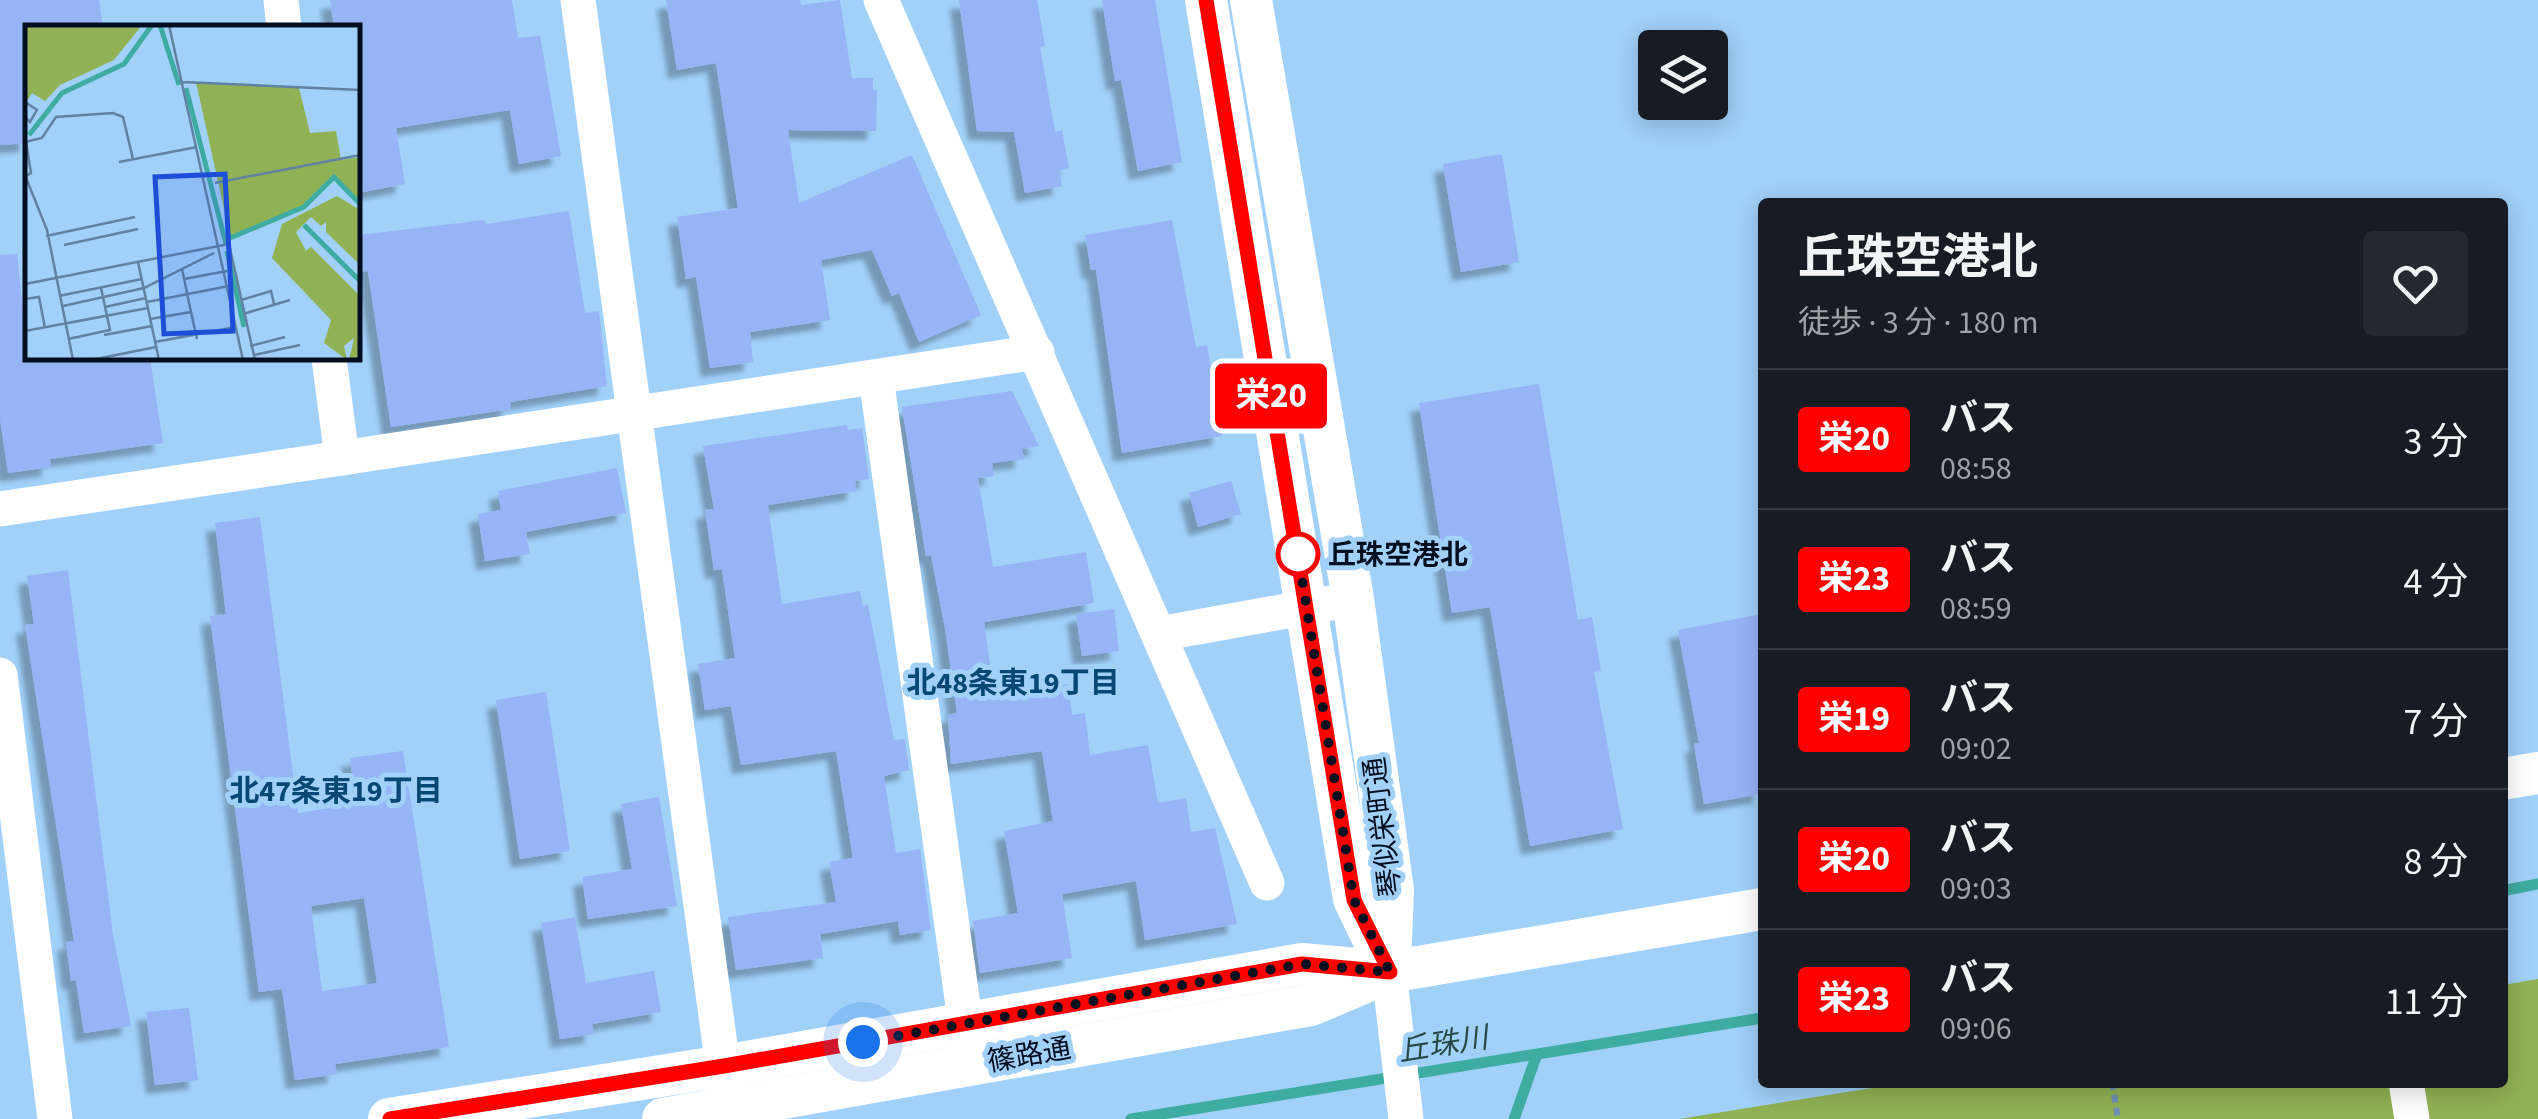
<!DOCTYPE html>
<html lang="ja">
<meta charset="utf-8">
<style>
body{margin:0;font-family:"Source Sans 3","Noto Sans JP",sans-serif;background:#242831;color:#f1f3f6;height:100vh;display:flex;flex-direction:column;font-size:38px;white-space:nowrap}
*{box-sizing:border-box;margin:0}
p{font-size:32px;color:#9ea1a6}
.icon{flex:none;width:55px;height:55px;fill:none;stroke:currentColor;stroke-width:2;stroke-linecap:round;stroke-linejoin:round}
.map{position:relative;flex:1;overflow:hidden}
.panel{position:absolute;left:1758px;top:198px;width:750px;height:890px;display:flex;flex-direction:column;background:#171b24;border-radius:10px;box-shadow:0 5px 25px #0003}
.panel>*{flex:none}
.badge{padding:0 20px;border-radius:8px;font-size:35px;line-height:65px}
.buttons{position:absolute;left:1638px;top:30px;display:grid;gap:20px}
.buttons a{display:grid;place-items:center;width:90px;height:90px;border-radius:10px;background:#171b24;box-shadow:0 5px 25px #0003;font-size:50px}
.you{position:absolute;width:50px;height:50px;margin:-25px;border:8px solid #fff;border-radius:50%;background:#1a73e8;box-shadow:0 0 0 15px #1a73e833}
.map>.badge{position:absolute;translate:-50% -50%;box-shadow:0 0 0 5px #fff}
.round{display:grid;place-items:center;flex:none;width:105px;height:105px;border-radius:10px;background:#242831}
.overview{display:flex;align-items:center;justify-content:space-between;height:170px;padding:0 40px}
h1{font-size:48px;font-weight:700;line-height:75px}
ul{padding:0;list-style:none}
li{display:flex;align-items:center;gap:30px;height:140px;padding:0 40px;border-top:2px solid #363941}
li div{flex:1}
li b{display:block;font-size:38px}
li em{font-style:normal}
li .badge{min-width:110px;font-weight:700;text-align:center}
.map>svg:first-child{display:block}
.green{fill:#91b254}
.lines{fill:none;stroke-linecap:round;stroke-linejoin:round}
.stream{stroke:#3faca1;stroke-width:11}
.building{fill:#97b4f6;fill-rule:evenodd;filter:url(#shadow)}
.path{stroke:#6d91b3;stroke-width:6;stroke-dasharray:8 5;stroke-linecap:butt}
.minor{stroke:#fff;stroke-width:35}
.tertiary{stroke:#fff;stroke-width:42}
.line-casing{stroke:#fff;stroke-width:22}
.line{stroke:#f00;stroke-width:15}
.walk{stroke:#000e20;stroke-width:10;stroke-dasharray:0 18}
.stop-dot{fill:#fff;stroke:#f00;stroke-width:5}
.labels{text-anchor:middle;stroke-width:10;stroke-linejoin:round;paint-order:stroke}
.stop-label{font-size:28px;font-weight:bold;fill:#000e20;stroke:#a1d0f9;text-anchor:start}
.street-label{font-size:28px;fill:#000e20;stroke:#a1d0f9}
.neighbourhood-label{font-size:30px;font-weight:bold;fill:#064773;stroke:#a1d0f9}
.water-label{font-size:30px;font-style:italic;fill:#284844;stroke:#a1d0f9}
.inset-river{fill:none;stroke:#3faca1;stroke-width:5}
.inset-road{fill:none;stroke:#6182a2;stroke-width:2.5}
.view{fill:#1d4ed8;fill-opacity:0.15;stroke:#1d4ed8;stroke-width:5}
.inset-edge{fill:none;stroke:#000e20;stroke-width:5}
</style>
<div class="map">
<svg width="2538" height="1119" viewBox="0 0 2538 1119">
<defs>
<filter id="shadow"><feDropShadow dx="-9" dy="9" stdDeviation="2.5" flood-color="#0004"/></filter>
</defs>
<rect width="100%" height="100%" fill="#a1d0f9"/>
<polygon class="green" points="2538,979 2538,1119 1679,1119 1903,1083 2502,1082 2503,985"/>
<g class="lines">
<g class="stream">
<polyline points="2502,891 2538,884"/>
<polyline points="1131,1119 1762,1018"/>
<polyline points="1514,1119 1536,1057"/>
</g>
</g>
<g class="building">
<polygon points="0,0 99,0 103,28 28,28 28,143 0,145"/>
<polygon points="330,0 512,0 518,38 540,36 561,156 519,164 510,110 396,128 405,184 358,193 358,28 334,28"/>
<polygon points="666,0 800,0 801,5 840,0 852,78 873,78 873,90 877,90 876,131 788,130 799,203 912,155 981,315 919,342 899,293 892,296 872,250 821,260 830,320 750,332 753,362 710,368 696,277 686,279 677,217 738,208 716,63 677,70"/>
<polygon points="959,0 1037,0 1045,46 1040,47 1055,132 1062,130 1069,168 1059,170 1062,186 1025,193 1014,132 977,131"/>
<polygon points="1102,0 1155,0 1182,162 1138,171 1121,80 1115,81"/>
<polygon points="1502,154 1519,262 1461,272 1443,164"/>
<polygon points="569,211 585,313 599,311 607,386 510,402 511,409 391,427 368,271 361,272 358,235 485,220 486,224"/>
<polygon points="1172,220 1196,347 1207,345 1222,436 1122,453 1096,270 1091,270 1085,235"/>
<polygon points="17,254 28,358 150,358 163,443 50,459 51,467 8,473 0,418 0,255"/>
<polygon points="1539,384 1578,620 1592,617 1601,671 1594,672 1623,829 1530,846 1490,607 1452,613 1419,403"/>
<polygon points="1012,391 1039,446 1022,449 1024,459 992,463 994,476 978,478 993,567 1086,552 1094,603 984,622 994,693 1068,684 1072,715 1085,713 1090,755 1148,745 1158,803 1186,798 1191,832 1215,828 1237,924 1145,940 1136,881 1062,894 1072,958 980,973 973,921 1018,913 1004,831 1053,821 1042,751 951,764 948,715 957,713 945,628 931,555 926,556 902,407"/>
<polygon points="847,425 848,430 862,428 869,479 855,481 856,491 768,505 782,604 860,591 863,606 868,605 894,740 905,739 909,770 884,776 896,853 920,849 931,930 900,935 898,921 820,934 823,958 736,970 728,917 836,902 829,862 853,858 836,751 741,765 731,706 705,710 698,664 735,658 722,569 714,570 705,510 714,509 703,446"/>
<polygon points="617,468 626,513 526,532 530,554 485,561 478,514 501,510 498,491"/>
<polygon points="1231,481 1241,514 1198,527 1189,493"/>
<path d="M260 517 298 813 356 804 350 758 403 751 449 1047 335 1064 337 1074 295 1080 282 989 259 992 210 616 226 614 215 523ZM364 898 377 983 322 991 311 906Z"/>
<polygon points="68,570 113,935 131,1026 84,1033 76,980 71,981 66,942 74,941 25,625 34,624 27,576"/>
<polygon points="1114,609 1119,651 1082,656 1076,614"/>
<polygon points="1762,614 1762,794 1704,804 1694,744 1699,743 1678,630"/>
<polygon points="546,692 570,851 520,859 496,700"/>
<polygon points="659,797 677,906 588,919 582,877 632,869 621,804"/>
<polygon points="575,917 586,983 654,971 661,1012 592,1024 594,1034 560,1039 541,923"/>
<polygon points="189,1008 198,1080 155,1085 146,1012"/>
</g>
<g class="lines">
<polyline class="path" points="2112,1082 2118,1119"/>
<g class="minor">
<polyline points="281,0 284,28"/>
<polyline points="578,0 726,1089"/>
<polyline points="881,0 1267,883"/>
<polyline points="876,377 969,1049"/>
<polyline points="342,458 1037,352"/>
<polyline points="0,509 342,458 329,358"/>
<polyline points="1159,634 1353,599"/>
<polyline points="0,675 55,1119"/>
<polyline points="1389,972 1406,1119"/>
<polyline points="2406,1082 2412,1119"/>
</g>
<g class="tertiary">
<polyline points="1206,0 1354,899 1389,972"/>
<polyline points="1251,0 1353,599 1393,890 1390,966"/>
<polyline points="2502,779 2538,773"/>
<polyline points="389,1119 724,1066 1302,964 1389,972 1762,909"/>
<polyline points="663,1119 1311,1005 1384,974"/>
</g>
</g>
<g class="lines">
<defs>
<polyline id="line" points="390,1119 724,1066 1302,964 1390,972 1354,900 1206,0"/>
</defs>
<use href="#line" class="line-casing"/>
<use href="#line" class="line"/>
<polyline class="walk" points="863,1042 1302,964 1390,972 1354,900 1298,554"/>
</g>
<circle class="stop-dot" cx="1298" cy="554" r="20"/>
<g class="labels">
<g class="stop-label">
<text x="1328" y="564">丘珠空港北</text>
</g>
<g class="street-label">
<text transform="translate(1382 827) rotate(-97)" y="10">琴似栄町通</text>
<text transform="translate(1029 1054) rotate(-10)" y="10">篠路通</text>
</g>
<g class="neighbourhood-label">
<text x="1013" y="693">北48条東19丁目</text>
<text x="336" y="801">北47条東19丁目</text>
</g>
<g class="water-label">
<text transform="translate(1443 1044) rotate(-9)" y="10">丘珠川</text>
</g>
</g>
<g transform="translate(25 25)">
<rect width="335" height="335" fill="#a1d0f9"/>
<path d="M0 0H117L89 35 35 60 20 76 7 68 0 79ZM171 57 274 63 285 108 311 106 316 135 335 132V177L310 153 281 182 205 211ZM312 171 335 185V240L301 207V197L296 201 286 192 271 207 281 226 286 222 333 269 335 335H324L329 313 319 321 322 335 299 318 306 295 247 233 257 199Z" fill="#91b254"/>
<path class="inset-river" d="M135 0 154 60M161 63 201 219M4 110 37 68 99 39 127 0M279 200 335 256M205 213 279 182 309 152 335 179M202 226 219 302"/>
<path class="inset-road" d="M144 0 218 335M157 57 335 65M0 77 12 85 5 97 0 92M0 117 17 113 31 92 88 88 98 92 108 134M94 137 172 122M0 150 22 205 48 335M1 151 6 148 1 117M190 158 335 130M21 211 110 192M39 220 113 204M113 237 134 335M157 244 166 287M159 254 202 246M0 259 204 219 230 335M34 271 117 254M0 274 14 272 20 303M216 275 246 266 249 279M122 277 204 261M38 281 119 263 189 228M80 282 121 273M218 289 265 275M125 294 166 287 172 314M0 306 123 283M79 310 127 301M43 314 85 305 76 263M130 317 211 302M225 321 260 312M229 330 275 320M66 335 131 322"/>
<path class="view" d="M200 149 208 306 139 309 130 152Z"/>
<rect width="335" height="335" class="inset-edge"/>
</g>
</svg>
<div class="buttons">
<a><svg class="icon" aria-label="layers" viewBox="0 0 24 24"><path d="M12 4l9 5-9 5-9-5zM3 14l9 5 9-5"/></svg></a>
</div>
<div class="you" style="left:863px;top:1042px"></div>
<b class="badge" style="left:1271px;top:396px;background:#f00;color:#fff">栄20</b>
<section class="panel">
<div class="overview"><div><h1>丘珠空港北</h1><p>徒歩 · 3 分 · 180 m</p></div><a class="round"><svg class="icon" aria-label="heart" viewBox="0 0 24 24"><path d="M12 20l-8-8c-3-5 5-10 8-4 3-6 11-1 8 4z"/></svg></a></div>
<ul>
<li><span class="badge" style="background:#f00;color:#fff">栄20</span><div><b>バス</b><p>08:58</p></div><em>3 分</em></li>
<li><span class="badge" style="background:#f00;color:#fff">栄23</span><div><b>バス</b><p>08:59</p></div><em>4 分</em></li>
<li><span class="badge" style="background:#f00;color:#fff">栄19</span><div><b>バス</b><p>09:02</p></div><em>7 分</em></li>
<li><span class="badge" style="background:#f00;color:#fff">栄20</span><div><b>バス</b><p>09:03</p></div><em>8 分</em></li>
<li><span class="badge" style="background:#f00;color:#fff">栄23</span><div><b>バス</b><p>09:06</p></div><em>11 分</em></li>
</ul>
</section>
</div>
